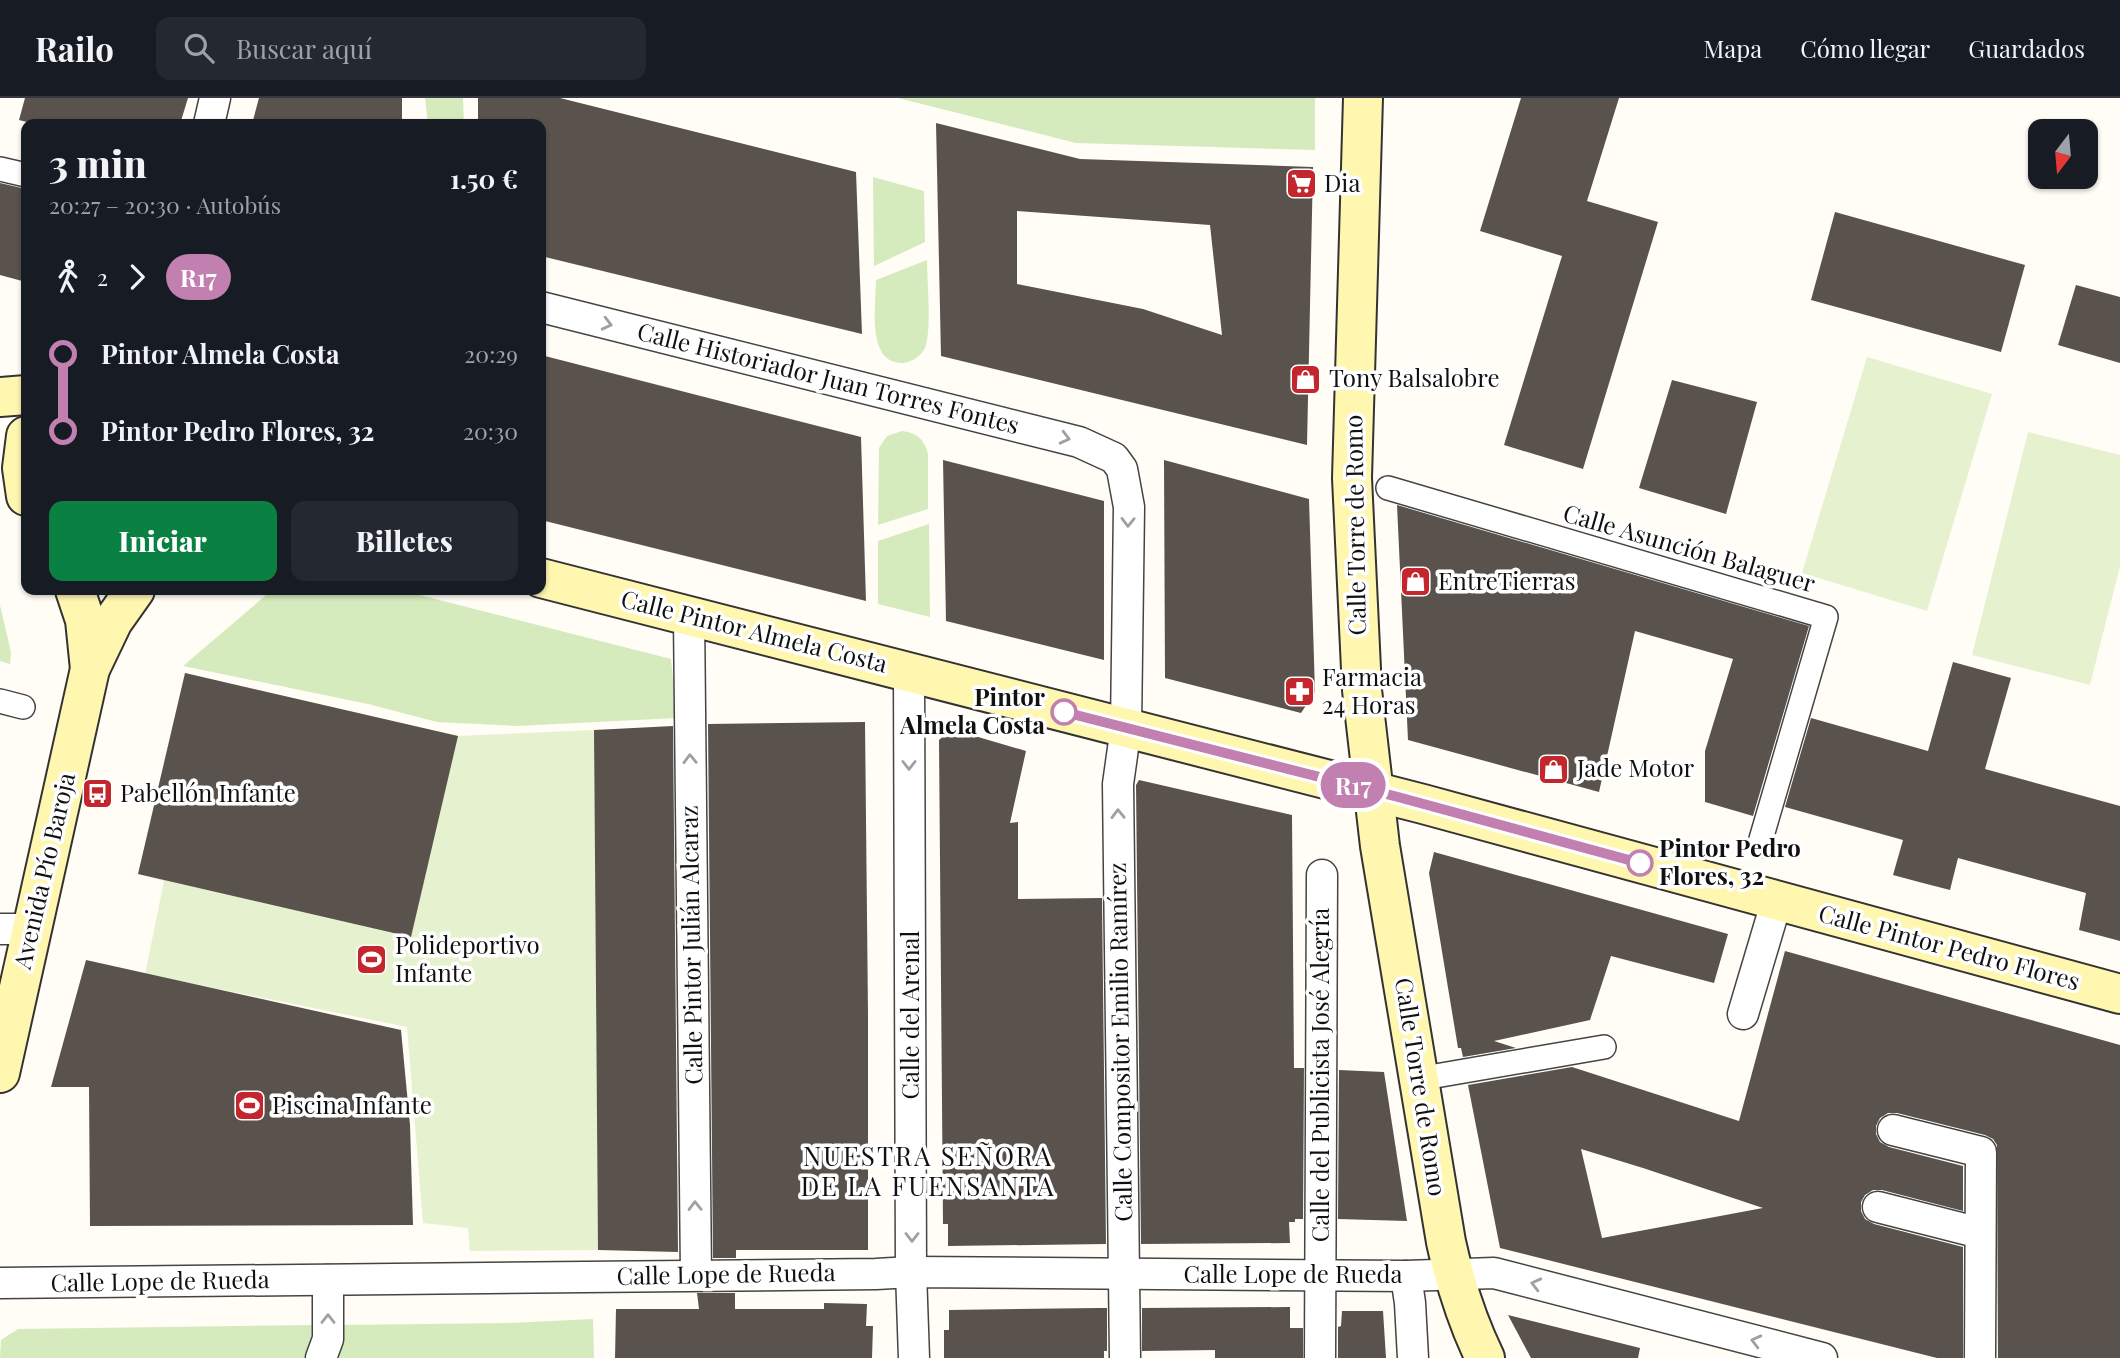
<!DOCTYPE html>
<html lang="es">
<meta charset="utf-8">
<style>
body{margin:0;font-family:"Playfair Display",serif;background:#242831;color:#f1f3f6;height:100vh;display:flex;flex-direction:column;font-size:26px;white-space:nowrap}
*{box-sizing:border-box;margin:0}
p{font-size:23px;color:#9ea1a6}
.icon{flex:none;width:38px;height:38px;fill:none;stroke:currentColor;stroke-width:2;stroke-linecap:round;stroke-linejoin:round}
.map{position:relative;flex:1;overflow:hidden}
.side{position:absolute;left:21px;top:21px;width:525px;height:476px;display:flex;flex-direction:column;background:#171b24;border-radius:14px;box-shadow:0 2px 5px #0004}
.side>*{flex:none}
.badge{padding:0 14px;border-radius:23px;font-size:24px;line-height:46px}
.needle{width:46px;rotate:196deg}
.buttons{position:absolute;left:2028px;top:21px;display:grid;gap:14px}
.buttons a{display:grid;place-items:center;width:70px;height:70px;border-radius:14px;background:#171b24;box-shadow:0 2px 5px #0004;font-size:35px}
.map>.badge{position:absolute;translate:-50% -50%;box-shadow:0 0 0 4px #fff}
.legs{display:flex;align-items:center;gap:10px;height:77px;padding:0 28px;font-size:23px}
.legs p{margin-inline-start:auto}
.head{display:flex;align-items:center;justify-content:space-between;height:119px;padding:0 28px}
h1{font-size:38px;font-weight:800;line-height:52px}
.button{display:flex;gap:14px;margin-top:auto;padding:14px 28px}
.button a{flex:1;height:80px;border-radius:14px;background:#0b8043;color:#fff;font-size:28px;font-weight:800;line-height:80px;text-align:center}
.button a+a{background:#242831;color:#f1f3f6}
ul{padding:0 28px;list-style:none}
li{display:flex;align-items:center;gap:24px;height:77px;font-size:26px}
li i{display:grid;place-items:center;width:10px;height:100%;margin:0 9px;background:currentColor}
li i::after{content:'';width:18px;height:18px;margin:-9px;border:5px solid;border-radius:50%;background:#171b24}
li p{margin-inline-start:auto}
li:first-child i{background:linear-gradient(#0000 50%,currentColor 0)}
li:last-child i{background:linear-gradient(currentColor 50%,#0000 0)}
header{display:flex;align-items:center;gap:42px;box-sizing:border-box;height:98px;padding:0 35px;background:#171b24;border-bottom:2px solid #363941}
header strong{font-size:33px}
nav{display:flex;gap:38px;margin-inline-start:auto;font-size:24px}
.search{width:490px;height:63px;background:#242831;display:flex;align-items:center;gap:18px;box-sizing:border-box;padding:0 24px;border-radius:14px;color:#9ea1a6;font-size:26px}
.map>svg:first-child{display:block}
.green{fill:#d5ebbd}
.pitch{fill:#e6f2cf}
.building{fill:#5a524d;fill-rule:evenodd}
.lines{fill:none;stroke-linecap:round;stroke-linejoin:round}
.pedestrian-casing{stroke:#444;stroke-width:26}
.minor-casing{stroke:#444;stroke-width:33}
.secondary-casing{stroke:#333;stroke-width:42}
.pedestrian{stroke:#fff;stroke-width:23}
.minor{stroke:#fff;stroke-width:30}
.secondary{stroke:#fff6b0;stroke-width:38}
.oneway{stroke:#a0a0a0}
.line-1-casing{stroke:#fff;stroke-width:16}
.line-1{stroke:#c180af;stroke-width:10}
.stop-1-dot{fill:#fff;stroke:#c180af;stroke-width:3.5}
.labels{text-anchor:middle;stroke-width:7;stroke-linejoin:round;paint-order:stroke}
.poi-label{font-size:24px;fill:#111;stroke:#fff;text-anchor:start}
.street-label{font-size:24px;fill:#111;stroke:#fff}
.stop-label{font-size:24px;font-weight:bold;fill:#111;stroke:#fff;text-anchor:end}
.neighbourhood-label{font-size:26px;letter-spacing:2px;fill:#111;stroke:#fff}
</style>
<header>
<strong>Railo</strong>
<div class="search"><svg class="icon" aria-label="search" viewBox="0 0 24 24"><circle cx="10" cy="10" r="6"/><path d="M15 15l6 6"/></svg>Buscar aquí</div>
<nav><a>Mapa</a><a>Cómo llegar</a><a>Guardados</a></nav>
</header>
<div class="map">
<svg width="2120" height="1260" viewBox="0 0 2120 1260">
<rect width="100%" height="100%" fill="#fffdf5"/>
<g class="green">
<polygon points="425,0 463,0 464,26 428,26"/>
<polygon points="898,0 1315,0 1315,52 1076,45"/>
<polygon points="873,79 924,93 925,144 874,168"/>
<path d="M927 162C927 183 932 233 925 250 921 258 912 264 903 265 866 266 876 206 876 182Z"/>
<path d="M902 333C917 335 924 341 928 356V411L878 427 879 350 887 338Z"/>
<polygon points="929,426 930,519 878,506 878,443"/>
<polygon points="272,492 400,492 671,561 677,620 518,628 437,624 368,606 183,568"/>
<polygon points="0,507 11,554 10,566 0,563"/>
<polygon points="593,1221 594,1260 338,1260 343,1245 342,1227 509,1225"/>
<polygon points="312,1227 311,1245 306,1260 0,1260 1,1242 18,1231"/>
</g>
<g class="pitch">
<polygon points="1867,259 1992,296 1927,513 1802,475"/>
<polygon points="2028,334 2120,357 2120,468 2090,587 1972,557"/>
<polygon points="185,575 458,638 594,632 598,1152 470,1153 468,1130 423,1125 407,929 145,876 164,783 138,776"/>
</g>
<g class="building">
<polygon points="25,0 188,0 180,26 35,26 19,22"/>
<polygon points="259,0 402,0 402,26 252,26"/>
<polygon points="478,0 560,0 856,74 862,236 541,158 541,26 478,26"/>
<polygon points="1521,0 1619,0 1587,103 1658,124 1583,371 1504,347 1562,158 1480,133"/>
<path d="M936 25 1080 61 1313 69 1307 347 941 258ZM1017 113 1210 127 1222 237 1143 211 1017 186Z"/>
<polygon points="0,85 26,91 26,184 0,177"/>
<polygon points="1835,114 2025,167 2001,254 1811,202"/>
<polygon points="2076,187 2120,199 2120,265 2058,247"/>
<polygon points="541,257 861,339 866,503 541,422"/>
<polygon points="1672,282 1757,304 1726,416 1639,390"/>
<polygon points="943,362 1104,403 1104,562 946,523"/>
<polygon points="1164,362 1309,401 1315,594 1301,615 1165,580"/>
<polygon points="1397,407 1809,528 1753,718 1705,704 1705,653 1733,561 1635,533 1599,694 1408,642"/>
<polygon points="1953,564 2011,580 1985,671 2120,708 2120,843 2079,832 2086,795 1958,760 1950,792 1919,784 1893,777 1903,742 1785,709 1811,620 1928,653"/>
<polygon points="185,575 458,638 411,839 138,776"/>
<polygon points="865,624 868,914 868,1152 736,1152 736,1160 713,1160 708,626"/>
<polygon points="673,628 678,1154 598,1152 594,632"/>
<polygon points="951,631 1026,653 1010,725 1018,724 1018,801 1102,800 1106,1146 948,1148 948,1126 943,1126 939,642"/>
<polygon points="1139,682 1292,717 1294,970 1304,970 1303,1121 1295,1121 1295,1124 1289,1124 1290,1145 1141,1146 1136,687"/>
<polygon points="1434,754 1728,836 1714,885 1611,858 1590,922 1494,943 1516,950 1463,959 1461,950 1458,950 1429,775"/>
<path d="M1785 853 2120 947V1260H1998L1997 1047 1993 1041 1985 1037 1897 1015H1888L1880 1020 1876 1028V1036L1880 1044 1889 1049 1963 1068V1113L1882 1092H1873L1865 1097 1861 1104V1113L1865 1121 1874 1126 1963 1149V1260H1937L1500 1150 1468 987 1572 969 1739 1023ZM1581 1051 1643 1070 1763 1110 1602 1140Z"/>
<polygon points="86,862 401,932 410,1027 413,1127 90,1128 89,989 51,989"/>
<polygon points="1339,972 1384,974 1407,1123 1338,1121"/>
<polygon points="697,1195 735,1195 735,1211 824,1211 824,1205 867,1206 866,1228 873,1228 872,1260 615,1260 616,1211 699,1211"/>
<polygon points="1290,1209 1290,1230 1303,1230 1303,1260 1215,1260 1215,1252 1142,1253 1142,1210"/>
<polygon points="1098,1210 1107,1210 1107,1253 1104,1253 1104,1260 944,1260 944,1232 949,1232 949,1212"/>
<polygon points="1342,1213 1383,1213 1386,1260 1338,1260 1338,1229 1341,1228"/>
<polygon points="1508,1217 1640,1250 1638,1260 1531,1260"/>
</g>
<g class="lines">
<defs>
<g id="pedestrian">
<polyline points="0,71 26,77"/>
<polyline points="1388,390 1826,519 1759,748"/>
<polyline points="0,603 23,609"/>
<polyline points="1418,981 1604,949"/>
</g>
<g id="minor">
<polyline points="209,26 215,0"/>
<polyline points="541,209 1079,344 1114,360 1122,371 1129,409 1126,629 1118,686 1125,1260"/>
<polyline points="689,518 696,1177"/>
<polyline points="909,574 911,1174 914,1260"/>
<polyline points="0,831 32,831"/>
<polyline points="1743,916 1777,802"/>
<polyline points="1893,1032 1981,1054 1980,1260"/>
<polyline points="1878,1109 1980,1135"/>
<polyline points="1406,1178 1410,1205 1413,1260"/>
<polyline points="0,1185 876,1176 911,1174 1406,1178 1494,1175 1822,1260"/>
<polyline points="321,1260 328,1241 328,1182"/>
<polyline points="1320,1260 1322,777"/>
</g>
<g id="secondary">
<path d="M1363 0 1352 380 1362 592 1380 748 1446 1144C1455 1185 1467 1223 1485 1260"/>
<polyline points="0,299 26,297"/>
<polyline points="26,338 22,370 26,398"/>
<polyline points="541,480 1423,706 2120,896"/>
<polyline points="75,492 85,522 90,571"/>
<polyline points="0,975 90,571 113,523 135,492"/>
</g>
</defs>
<use href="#pedestrian" class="pedestrian-casing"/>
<use href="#minor" class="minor-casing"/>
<use href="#secondary" class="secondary-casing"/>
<use href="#pedestrian" class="pedestrian"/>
<use href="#minor" class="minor"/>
<use href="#secondary" class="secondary"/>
</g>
<defs><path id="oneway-chevron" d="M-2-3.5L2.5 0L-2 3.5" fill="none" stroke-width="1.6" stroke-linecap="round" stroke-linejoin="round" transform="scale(1.75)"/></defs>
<g class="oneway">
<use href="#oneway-chevron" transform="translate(607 226) rotate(14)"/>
<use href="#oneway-chevron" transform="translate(1065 340) rotate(14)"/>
<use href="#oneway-chevron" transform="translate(1128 424) rotate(91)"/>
<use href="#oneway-chevron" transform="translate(690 661) rotate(-91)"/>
<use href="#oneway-chevron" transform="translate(909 667) rotate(90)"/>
<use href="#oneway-chevron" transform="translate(1118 716) rotate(-91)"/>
<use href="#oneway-chevron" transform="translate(695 1108) rotate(-91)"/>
<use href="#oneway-chevron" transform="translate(912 1139) rotate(90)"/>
<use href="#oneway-chevron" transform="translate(1536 1186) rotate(-166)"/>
<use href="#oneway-chevron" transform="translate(328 1221) rotate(-90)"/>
<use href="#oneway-chevron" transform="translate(1756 1243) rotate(-166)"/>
</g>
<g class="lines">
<defs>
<polyline id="line-1" points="1064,614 1398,699 1640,765"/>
</defs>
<use href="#line-1" class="line-1-casing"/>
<use href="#line-1" class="line-1"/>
</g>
<defs>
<symbol id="supermarket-square" viewBox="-11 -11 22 22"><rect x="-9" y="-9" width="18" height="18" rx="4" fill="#c4262e" stroke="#fff"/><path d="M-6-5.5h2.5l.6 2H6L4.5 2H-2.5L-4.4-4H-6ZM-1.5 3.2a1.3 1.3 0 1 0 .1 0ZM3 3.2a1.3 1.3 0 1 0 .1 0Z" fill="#fff"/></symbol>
<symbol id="shop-square" viewBox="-11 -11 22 22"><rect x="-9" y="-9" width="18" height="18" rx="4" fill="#c4262e" stroke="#fff"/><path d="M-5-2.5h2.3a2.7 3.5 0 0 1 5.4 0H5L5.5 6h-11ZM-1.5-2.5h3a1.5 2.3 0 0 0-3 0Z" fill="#fff"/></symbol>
<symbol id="pharmacy-square" viewBox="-11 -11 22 22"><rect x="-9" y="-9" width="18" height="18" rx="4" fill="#c4262e" stroke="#fff"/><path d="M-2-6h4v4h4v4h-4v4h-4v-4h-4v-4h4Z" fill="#fff"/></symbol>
<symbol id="bus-square" viewBox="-11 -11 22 22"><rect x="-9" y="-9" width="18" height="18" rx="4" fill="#c4262e" stroke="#fff"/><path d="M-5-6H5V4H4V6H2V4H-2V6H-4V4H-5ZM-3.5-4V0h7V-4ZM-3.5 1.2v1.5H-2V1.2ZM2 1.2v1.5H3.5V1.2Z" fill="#fff"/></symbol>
<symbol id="stadium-square" viewBox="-11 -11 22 22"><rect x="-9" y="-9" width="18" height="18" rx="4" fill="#c4262e" stroke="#fff"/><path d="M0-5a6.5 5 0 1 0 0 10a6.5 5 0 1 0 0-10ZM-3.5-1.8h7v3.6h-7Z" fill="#fff"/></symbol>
</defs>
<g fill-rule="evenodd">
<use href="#supermarket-square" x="1284" y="68" width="35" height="35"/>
<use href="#shop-square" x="1288" y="264" width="35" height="35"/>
<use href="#shop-square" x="1398" y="466" width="35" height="35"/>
<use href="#pharmacy-square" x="1282" y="576" width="35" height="35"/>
<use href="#shop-square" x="1536" y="654" width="35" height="35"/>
<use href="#bus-square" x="80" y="678" width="35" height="35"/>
<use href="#stadium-square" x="354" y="844" width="35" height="35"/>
<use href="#stadium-square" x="232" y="990" width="35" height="35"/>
</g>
<g class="stop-1-dot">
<circle cx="1064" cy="614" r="12"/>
<circle cx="1640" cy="765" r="12"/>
</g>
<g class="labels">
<g class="poi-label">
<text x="1324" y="94">Dia</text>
<text x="1329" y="289">Tony Balsalobre</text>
<text x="1438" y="492">EntreTierras</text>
<text x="1322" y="588">Farmacia<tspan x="1322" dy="28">24 Horas</tspan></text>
<text x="1577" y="679">Jade Motor</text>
<text x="120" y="704">Pabellón Infante</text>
<text x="395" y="856">Polideportivo<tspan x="395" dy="28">Infante</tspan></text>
<text x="272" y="1016">Piscina Infante</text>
</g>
<g class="street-label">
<text transform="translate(828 281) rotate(14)" y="8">Calle Historiador Juan Torres Fontes</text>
<text transform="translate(1356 427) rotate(-91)" y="8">Calle Torre de Romo</text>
<text transform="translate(1689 451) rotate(16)" y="8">Calle Asunción Balaguer</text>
<text transform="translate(754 534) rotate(14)" y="8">Calle Pintor Almela Costa</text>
<text transform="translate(45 773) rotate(-77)" y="8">Avenida Pío Baroja</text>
<text transform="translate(692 847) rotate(-91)" y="8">Calle Pintor Julián Alcaraz</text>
<text transform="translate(1949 850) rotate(15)" y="8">Calle Pintor Pedro Flores</text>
<text transform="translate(911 917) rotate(-90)" y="8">Calle del Arenal</text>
<text transform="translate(1121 944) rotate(-91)" y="8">Calle Compositor Emilio Ramírez</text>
<text transform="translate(1321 977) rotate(-90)" y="8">Calle del Publicista José Alegría</text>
<text transform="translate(1420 989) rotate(81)" y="8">Calle Torre de Romo</text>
<text transform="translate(726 1177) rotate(-1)" y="8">Calle Lope de Rueda</text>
<text x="1293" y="1185">Calle Lope de Rueda</text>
<text transform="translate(160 1184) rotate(-1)" y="8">Calle Lope de Rueda</text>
</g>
<g class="stop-label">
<text x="1045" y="608">Pintor<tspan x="1045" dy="28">Almela Costa</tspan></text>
<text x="1659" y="759" text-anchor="start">Pintor Pedro<tspan x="1659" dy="28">Flores, 32</tspan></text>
</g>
<g class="neighbourhood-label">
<text x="928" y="1068">NUESTRA SEÑORA<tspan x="928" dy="30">DE LA FUENSANTA</tspan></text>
</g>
</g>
</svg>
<div class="buttons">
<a><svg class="needle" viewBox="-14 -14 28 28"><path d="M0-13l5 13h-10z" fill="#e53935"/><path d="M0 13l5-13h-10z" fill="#9ea1a6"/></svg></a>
</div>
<b class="badge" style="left:1353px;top:687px;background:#c180af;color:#fff">R17</b>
<section class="side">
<div class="head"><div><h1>3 min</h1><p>20:27 – 20:30 · Autobús</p></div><b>1.50 €</b></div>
<div class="legs"><svg class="icon" aria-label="walk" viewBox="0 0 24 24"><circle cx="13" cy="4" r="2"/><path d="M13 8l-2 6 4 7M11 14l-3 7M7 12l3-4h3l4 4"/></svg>2<svg class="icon" aria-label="forward" viewBox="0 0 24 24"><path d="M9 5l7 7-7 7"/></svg><b class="badge" style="background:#c180af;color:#fff">R17</b></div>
<ul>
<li><i style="color:#c180af"></i><b>Pintor Almela Costa</b><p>20:29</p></li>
<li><i style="color:#c180af"></i><b>Pintor Pedro Flores, 32</b><p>20:30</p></li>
</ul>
<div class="button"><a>Iniciar</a><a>Billetes</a></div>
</section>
</div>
